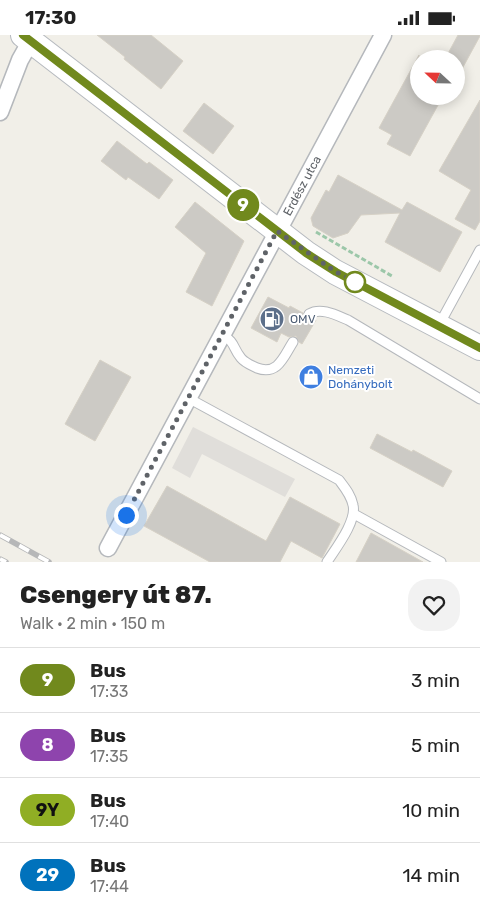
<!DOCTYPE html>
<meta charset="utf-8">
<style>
body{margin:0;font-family:Rubik,sans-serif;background:#f2f2f2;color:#222;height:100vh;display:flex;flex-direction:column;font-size:19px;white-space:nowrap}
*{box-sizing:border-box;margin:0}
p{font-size:16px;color:#767676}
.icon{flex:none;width:28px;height:28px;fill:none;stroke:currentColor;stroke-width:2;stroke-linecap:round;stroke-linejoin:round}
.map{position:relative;height:527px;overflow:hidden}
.panel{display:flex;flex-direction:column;background:#fff;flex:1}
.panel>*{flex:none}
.badge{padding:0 10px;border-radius:16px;font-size:18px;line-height:32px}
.needle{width:32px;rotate:292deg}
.controls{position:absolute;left:410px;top:15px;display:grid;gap:10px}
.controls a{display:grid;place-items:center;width:55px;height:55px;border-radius:50%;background:#fff;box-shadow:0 2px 12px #0003;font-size:25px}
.you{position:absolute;width:25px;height:25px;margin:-12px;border:4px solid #fff;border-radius:50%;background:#1a73e8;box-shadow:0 0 0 8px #1a73e833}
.map>.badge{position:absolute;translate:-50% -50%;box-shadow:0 0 0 2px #fff}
.round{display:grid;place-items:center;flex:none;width:52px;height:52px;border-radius:20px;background:#f2f2f2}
.headline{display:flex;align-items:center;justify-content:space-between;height:85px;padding:0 20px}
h1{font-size:24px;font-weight:800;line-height:38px}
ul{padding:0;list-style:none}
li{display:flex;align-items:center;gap:15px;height:65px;padding:0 20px;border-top:1px solid #e0e0e0}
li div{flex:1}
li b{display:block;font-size:19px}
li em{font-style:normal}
li .badge{min-width:55px;font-weight:700;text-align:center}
.status{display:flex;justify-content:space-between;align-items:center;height:35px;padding:0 25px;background:#fff;direction:ltr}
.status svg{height:14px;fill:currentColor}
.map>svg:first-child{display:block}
.industrial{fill:#e0deda}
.building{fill:#cccac5;stroke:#d6d1c6}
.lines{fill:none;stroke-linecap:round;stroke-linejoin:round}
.lane-casing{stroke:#b5b8bc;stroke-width:11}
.street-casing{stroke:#b5b8bc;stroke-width:19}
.secondary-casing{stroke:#b6babf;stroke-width:26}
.path{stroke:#9cc7a9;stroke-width:3;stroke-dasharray:5 2.5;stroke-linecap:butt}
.lane{stroke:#fff;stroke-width:9}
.street{stroke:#fff;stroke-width:16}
.secondary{stroke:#fff;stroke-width:24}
.rail-casing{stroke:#b6b7b8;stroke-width:5.5}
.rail{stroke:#fff;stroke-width:4;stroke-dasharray:11;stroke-linecap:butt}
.line-casing{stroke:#fff;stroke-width:11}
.line{stroke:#71891d;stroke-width:8}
.walk{stroke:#5f6368;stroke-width:5;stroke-dasharray:0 9}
.stop-dot{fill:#fff;stroke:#71891d;stroke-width:2.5}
.labels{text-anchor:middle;stroke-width:4;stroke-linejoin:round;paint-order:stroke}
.street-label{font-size:12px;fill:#5f6368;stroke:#fff}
.service-label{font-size:12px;fill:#4e5e75;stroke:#fff;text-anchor:start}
.shop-label{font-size:12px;fill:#366cbe;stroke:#fff;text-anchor:start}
</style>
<div class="status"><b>17:30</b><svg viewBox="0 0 49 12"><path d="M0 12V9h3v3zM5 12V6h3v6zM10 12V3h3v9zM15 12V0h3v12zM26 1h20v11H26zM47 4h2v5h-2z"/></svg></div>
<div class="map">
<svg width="480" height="527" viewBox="0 0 480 527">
<rect width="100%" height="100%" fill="#f1efe8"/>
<polygon class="industrial" points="193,392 295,444 285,462 202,419 190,443 172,433"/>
<g class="building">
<polygon points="97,0 151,0 183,26 161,54 124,24 125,22"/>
<polygon points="458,0 480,0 480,1 456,45 456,24 445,24"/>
<polygon points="419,20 419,61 443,61 410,121 387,109 392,100 379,93"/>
<polygon points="480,65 480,186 475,195 455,184 471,155 439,136"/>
<polygon points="204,68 234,91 213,119 183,96"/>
<polygon points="117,106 147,129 149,127 173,145 159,164 128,142 126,145 101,126"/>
<polygon points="338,140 402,175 407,167 462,197 440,237 385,207 400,178 361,180 348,198 333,203 313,191 311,183 326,155 329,157"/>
<polygon points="195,167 244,206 212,271 186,257 206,218 175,192"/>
<polygon points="268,262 289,273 290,271 303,278 306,284 316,285 302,309 299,307 296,301 289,302 281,298 277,307 251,293"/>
<polygon points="100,325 131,342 95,406 65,389"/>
<polygon points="377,399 412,417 413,415 452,436 443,452 370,413"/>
<polygon points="167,451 266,506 290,462 340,489 322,523 291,506 280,527 210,527 144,491"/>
<polygon points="371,498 423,527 356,527"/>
</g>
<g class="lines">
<defs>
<g id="lane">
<path d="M309 279C321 272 336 280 348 285L480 364"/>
<polyline points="439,290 480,215"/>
<path d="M222 299C236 308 232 312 241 323 245 328 251 330 257 333 278 341 284 321 293 307"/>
<path d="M188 363 339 445C345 453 351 460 353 470 357 486 336 513 327 527"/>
<polyline points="354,479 441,527"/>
</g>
<g id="street">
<polyline points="0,77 20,25 34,0"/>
<path id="s1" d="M108 513 383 0"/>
</g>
<polyline id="secondary" points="23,0 306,218 335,237 480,313"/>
</defs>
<use href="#lane" class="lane-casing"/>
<use href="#street" class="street-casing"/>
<use href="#secondary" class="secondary-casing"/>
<polyline class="path" points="316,197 392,241"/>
<use href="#lane" class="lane"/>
<use href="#street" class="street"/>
<use href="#secondary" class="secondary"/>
<defs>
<g id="rail">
<polyline points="0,500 49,527"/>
<polyline points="0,524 6,527"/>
</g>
</defs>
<use href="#rail" class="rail-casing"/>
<use href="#rail" class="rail"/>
</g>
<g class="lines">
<defs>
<polyline id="line" points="23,0 306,218 336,237 480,313"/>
</defs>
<use href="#line" class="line-casing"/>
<use href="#line" class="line"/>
<polyline class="walk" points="126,480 277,196 336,237 360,249 355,247"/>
</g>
<defs>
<symbol id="fuel-disc" viewBox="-11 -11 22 22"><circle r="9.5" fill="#5c6f8a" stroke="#fff"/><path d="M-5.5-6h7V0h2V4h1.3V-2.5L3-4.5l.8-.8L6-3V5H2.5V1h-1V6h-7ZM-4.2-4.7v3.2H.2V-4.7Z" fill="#fff"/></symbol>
<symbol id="shop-disc" viewBox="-11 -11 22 22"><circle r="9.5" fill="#3f7fe0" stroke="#fff"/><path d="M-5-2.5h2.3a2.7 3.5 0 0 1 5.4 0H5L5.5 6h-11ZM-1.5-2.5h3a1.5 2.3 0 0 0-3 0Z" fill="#fff"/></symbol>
</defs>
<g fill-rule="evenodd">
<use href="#fuel-disc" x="258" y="270" width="28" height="28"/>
<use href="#shop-disc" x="297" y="328" width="28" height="28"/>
</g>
<circle class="stop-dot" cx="355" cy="247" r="10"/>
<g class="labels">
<g class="street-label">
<text dy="4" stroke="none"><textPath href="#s1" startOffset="411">Erdész utca</textPath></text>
</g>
<g class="service-label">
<text x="290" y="288">OMV</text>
</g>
<g class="shop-label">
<text x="328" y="339">Nemzeti<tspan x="328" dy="14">Dohánybolt</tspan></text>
</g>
</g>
</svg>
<div class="controls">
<a><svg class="needle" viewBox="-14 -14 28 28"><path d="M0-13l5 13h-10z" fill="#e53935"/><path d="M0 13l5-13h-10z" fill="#767676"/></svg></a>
</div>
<div class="you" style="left:126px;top:480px"></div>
<b class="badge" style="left:243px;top:170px;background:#71891d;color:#fff">9</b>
</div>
<section class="panel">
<div class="headline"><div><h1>Csengery út 87.</h1><p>Walk · 2 min · 150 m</p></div><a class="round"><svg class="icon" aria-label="heart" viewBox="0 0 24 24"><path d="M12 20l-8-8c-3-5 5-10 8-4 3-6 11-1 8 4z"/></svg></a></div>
<ul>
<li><span class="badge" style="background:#71891d;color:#fff">9</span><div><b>Bus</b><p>17:33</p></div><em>3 min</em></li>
<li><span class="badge" style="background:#8e44ad;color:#fff">8</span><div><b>Bus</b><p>17:35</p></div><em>5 min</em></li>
<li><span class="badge" style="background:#90ae24;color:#111">9Y</span><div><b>Bus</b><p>17:40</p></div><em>10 min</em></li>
<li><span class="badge" style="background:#0072bc;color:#fff">29</span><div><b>Bus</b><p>17:44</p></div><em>14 min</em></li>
</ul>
</section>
